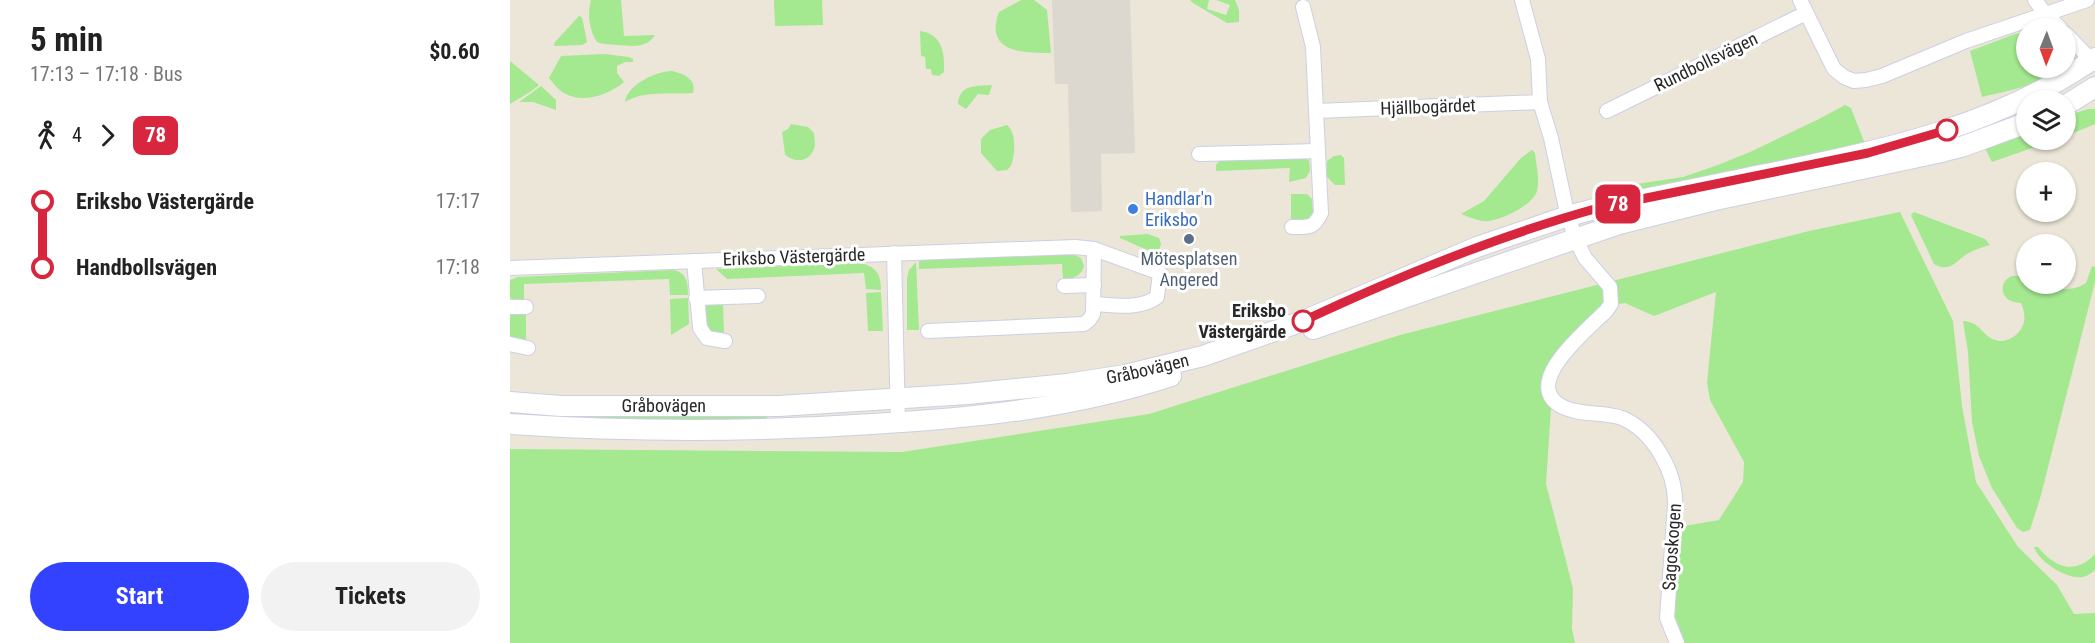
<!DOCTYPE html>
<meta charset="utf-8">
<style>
body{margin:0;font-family:"Roboto Condensed",sans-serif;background:#f2f2f2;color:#222;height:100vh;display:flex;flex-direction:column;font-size:22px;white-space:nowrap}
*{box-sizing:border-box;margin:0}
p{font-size:20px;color:#767676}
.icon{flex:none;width:33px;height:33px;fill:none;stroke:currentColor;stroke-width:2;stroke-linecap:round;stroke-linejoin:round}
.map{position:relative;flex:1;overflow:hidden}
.side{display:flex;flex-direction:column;background:#fff;width:510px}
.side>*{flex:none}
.badge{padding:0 12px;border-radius:9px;font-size:21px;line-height:39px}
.needle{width:39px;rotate:181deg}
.tools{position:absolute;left:1506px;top:18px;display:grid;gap:12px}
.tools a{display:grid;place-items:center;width:60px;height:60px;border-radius:50%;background:#fff;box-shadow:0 2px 4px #0004;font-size:30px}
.map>.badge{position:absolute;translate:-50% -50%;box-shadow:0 0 0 3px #fff}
.legs{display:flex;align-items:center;gap:9px;height:66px;padding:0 30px;font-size:20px}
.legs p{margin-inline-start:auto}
.overview{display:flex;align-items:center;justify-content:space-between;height:102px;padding:0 30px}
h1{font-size:33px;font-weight:700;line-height:45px}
.action{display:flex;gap:12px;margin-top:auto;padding:12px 30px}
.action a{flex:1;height:69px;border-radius:36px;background:#3242ff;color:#fff;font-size:24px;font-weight:700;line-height:69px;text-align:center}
.action a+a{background:#f2f2f2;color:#222}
ul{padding:0 30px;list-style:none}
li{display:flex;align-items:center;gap:21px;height:66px;font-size:22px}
li i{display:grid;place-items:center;width:9px;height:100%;margin:0 8px;background:currentColor}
li i::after{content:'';width:15px;height:15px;margin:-8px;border:4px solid;border-radius:50%;background:#fff}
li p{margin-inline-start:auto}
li:first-child i{background:linear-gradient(#0000 50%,currentColor 0)}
li:last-child i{background:linear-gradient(currentColor 50%,#0000 0)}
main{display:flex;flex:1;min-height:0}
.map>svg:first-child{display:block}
.green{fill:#a4e88f}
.plaza{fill:#dcd8cf}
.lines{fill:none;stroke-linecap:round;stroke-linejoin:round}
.minor-casing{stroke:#cdcfe3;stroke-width:16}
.secondary-casing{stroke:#cdcfe3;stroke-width:22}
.minor{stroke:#fff;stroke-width:14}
.secondary{stroke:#fff;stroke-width:20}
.line-1-casing{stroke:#fff;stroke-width:14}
.line-1{stroke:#d7263d;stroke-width:9}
.stop-1-dot{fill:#fff;stroke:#d7263d;stroke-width:3}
.shop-dot{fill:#3f7fe0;stroke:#fff;stroke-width:2}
.service-dot{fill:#5c6f8a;stroke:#fff;stroke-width:2}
.labels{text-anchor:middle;stroke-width:6;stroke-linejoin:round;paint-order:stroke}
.street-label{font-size:18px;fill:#282828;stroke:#fff}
.shop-label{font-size:18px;fill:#366cbe;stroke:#fff;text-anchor:start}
.service-label{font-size:18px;fill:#4e5e75;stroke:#fff}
.stop-label{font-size:18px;font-weight:bold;fill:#282828;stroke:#fff;text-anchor:end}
</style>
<main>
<section class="side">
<div class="overview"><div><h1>5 min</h1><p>17:13 – 17:18 · Bus</p></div><b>$0.60</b></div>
<div class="legs"><svg class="icon" aria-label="walk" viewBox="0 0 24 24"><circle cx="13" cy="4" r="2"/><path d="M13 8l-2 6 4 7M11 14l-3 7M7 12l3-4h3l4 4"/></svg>4<svg class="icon" aria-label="forward" viewBox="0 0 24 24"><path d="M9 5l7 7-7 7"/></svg><b class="badge" style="background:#d7263d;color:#fff">78</b></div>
<ul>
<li><i style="color:#d7263d"></i><b>Eriksbo Västergärde</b><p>17:17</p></li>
<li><i style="color:#d7263d"></i><b>Handbollsvägen</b><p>17:18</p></li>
</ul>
<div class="action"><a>Start</a><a>Tickets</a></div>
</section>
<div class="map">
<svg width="1585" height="643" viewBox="0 0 1585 643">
<rect width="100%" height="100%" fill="#ece6d8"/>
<g class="green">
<path d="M81 0H111L114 36 145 35C136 49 122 46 107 45 100 44 94 45 87 42 79 31 77 13 81 0Z"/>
<polygon points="264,0 312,0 313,25 265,26"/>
<path d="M511 0H524L537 10 541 53C513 53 474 53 489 12Z"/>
<polygon points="680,0 699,0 697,9 716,15 720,5 706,0 725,0 729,10 729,22 717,23 683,3"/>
<polygon points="69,16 72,17 77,42 72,45 44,46 45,42"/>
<path d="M410 31C432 34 435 53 434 72L429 76 422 75 421 69H416L415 57 411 56Z"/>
<path d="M1516 33V68H1541C1534 86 1490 92 1472 97L1460 51 1505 34Z"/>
<path d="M95 54 119 57 123 59V62H115L107 66V73L114 82C100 94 74 104 56 94 49 91 44 84 39 78L51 56Z"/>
<polygon points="0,61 29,85 20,92 0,104"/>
<path d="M162 71C174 74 187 79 183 93 162 95 134 90 115 102 117 85 146 71 162 71Z"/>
<path d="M482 85 479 95 468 94 456 109 448 104C449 84 467 86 482 85Z"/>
<polygon points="31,86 46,100 46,110 23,102 9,102"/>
<polygon points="1335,105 1341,108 1355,144 1109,197 1108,193 1087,190 1173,177 1208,165 1240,152 1309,119"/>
<polygon points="1578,109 1585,109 1585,124 1556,136 1556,116"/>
<path d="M281 124 298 127 304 133C304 138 306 144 304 149 299 163 283 163 275 154L272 132 278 129Z"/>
<path d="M497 125C507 134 505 154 501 166L497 170 487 171 471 153V139L480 130Z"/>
<polygon points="1516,132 1516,140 1545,140 1482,162 1475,148"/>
<path d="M1022 150 1025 153C1026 165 1030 179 1027 191 1023 205 993 219 979 221 970 222 959 217 951 214L974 201 1011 158Z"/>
<polygon points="824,156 831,155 834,158 835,185 825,185 817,177 817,161"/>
<polygon points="787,157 799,160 800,171 796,178 779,182 780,168 706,171 706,165 709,161"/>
<polygon points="781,194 797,194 802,199 803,212 796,222 781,223"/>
<polygon points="1390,212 1443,321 1452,406 1466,482 1508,547 1547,585 1564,614 1585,613 1585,643 1171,643 1162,621 1169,527 1209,520 1233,482 1234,462 1200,400 1197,383 1206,292 1144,316 1115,303 1088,307 1043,377 1036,484 1063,588 1062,629 1065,643 0,643 0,449 392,452 639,414 890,335 1299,231"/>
<path d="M1404 212 1475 239 1480 245C1472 247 1464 250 1457 254 1445 262 1439 273 1424 264L1401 215Z"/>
<polygon points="638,234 649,238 651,244 648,253 644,253 610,238 610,236"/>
<path d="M561 253 571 258 574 266C571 276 564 279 553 279L552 264 409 269V261L413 260Z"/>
<polygon points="406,262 409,330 397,330 397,278 399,270"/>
<path d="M349 263C366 266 371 274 371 290L356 289 354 273 217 279 206 269Z"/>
<path d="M1582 266 1585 267V282L1531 495 1520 530 1513 532 1507 528 1482 488 1469 456 1462 422 1458 352 1453 321C1471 322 1472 336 1485 340 1498 344 1511 334 1514 322 1515 315 1514 310 1511 303 1480 302 1493 265 1515 279L1516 284C1536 286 1558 295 1576 283Z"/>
<path d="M164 270C177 273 178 283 178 295H160L159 279 14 284V301L5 300 0 298V280L8 277Z"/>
<polygon points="371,292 373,331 358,331 356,293"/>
<polygon points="178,298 179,324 161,335 160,299"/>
<polygon points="198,305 213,305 214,333 204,333 195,326 195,307"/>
<polygon points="6,314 16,314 16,342 0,338 0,315"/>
<polygon points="0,410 156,416 257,415 257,422 0,417"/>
<path d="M1524 547H1528C1544 567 1565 576 1585 554V570C1581 573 1578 576 1572 577 1557 580 1527 560 1524 547Z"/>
</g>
<polygon class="plaza" points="542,0 620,0 625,153 591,154 592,211 561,212 558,84 545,84"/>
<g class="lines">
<defs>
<g id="minor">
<path d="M1012 0 1028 59 1030 102 1041 138 1056 208 1065 238 1075 258 1100 287 1101 304 1096 311C1078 329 1008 385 1053 407 1071 416 1093 411 1112 418 1143 431 1166 472 1165 504L1157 618 1167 643"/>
<polyline points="1290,0 1324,69 1334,77 1344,81 1356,80 1372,76 1456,41 1577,0"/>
<polyline points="1525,0 1536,15 1550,28"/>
<polyline points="793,7 803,47 806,111"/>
<polyline points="1556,34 1585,64"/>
<polyline points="1097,111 1296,13"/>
<polyline points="689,154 808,151"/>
<path d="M782 227C798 227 804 229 811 213L806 111 1030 102"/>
<polyline points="384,253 388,423"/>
<polyline points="184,261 190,328 197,338 215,341"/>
<path d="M0 268 565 247 584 249 650 273 647 297C630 310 604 305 584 304"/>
<polyline points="554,286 584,285"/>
<polyline points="186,298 248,296"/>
<polyline points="0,307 16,307"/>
<polyline points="418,331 574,324 579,320 583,314 584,249"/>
<polyline points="0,344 18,348"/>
</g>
<g id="secondary">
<polyline points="1556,105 1585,87"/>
<polyline points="803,329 1109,224 1205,200 1427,153 1454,146 1516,123"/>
<path id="s1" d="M0 402 51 406H269L457 394 557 384 615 375 693 356 793 321 967 247 1058 216 1092 207C1152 196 1211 183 1271 171 1381 149 1491 123 1585 58"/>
<path d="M0 424C121 432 241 432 362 424 464 418 564 408 661 376"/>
</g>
</defs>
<use href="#minor" class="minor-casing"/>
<use href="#secondary" class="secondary-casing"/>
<use href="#minor" class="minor"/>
<use href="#secondary" class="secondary"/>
</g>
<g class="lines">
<defs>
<path id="line-1" d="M793 321C889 276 989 235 1092 207L1358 153 1437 130"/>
</defs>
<use href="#line-1" class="line-1-casing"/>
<use href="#line-1" class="line-1"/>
</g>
<g class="stop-1-dot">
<circle cx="1437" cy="130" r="10"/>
<circle cx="793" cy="321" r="10"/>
</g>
<circle class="shop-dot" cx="623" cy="209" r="6"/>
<circle class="service-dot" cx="679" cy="239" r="6"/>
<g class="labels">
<g class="street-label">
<text transform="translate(1196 62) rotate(-26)" y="6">Rundbollsvägen</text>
<text transform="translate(918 107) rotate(-2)" y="6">Hjällbogärdet</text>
<text transform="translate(284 257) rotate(-2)" y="6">Eriksbo Västergärde</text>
<text dy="6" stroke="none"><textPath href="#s1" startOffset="640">Gråbovägen</textPath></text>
<text dy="6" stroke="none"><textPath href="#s1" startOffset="154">Gråbovägen</textPath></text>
<text transform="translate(1162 547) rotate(-86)" y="6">Sagoskogen</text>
</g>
<g class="shop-label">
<text x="635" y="205">Handlar'n<tspan x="635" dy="21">Eriksbo</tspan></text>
</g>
<g class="service-label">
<text x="679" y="265">Mötesplatsen<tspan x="679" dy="21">Angered</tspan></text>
</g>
<g class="stop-label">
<text x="776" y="317">Eriksbo<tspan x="776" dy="21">Västergärde</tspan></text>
</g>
</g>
</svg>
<div class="tools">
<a><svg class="needle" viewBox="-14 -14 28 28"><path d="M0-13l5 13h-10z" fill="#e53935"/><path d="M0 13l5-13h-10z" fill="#767676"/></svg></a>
<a><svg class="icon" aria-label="layers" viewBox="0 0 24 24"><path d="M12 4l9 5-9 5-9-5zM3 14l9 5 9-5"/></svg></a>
<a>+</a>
<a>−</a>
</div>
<b class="badge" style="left:1108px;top:204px;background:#d7263d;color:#fff">78</b>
</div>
</main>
